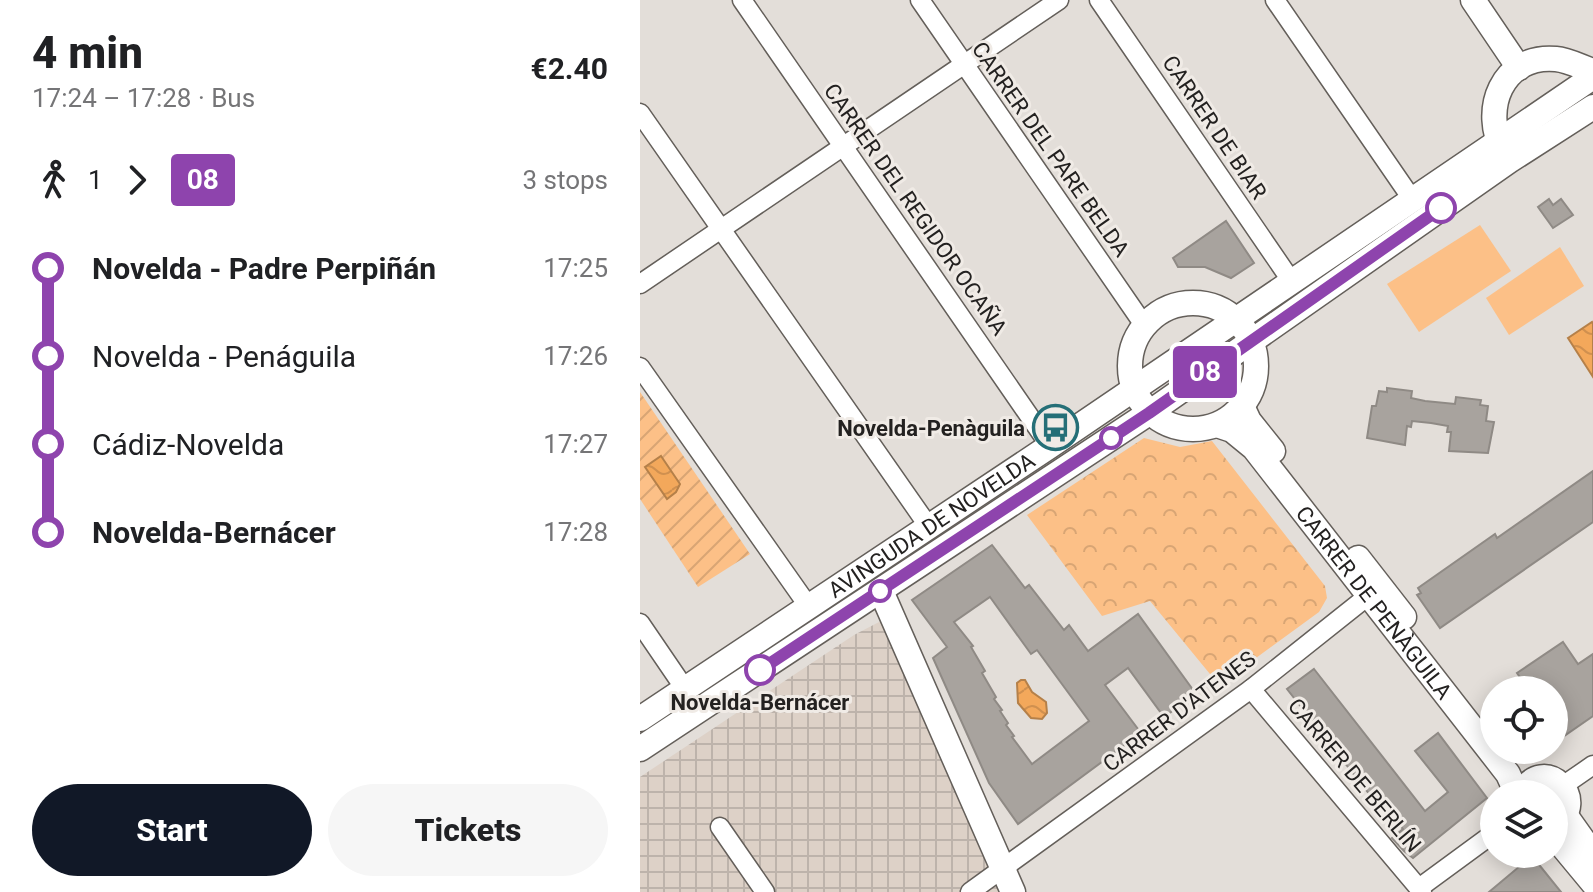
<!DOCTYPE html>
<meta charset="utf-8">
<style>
body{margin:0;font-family:Roboto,sans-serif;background:#f6f6f6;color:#202124;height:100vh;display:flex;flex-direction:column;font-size:30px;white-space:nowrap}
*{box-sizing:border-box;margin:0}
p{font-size:26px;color:#757577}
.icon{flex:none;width:44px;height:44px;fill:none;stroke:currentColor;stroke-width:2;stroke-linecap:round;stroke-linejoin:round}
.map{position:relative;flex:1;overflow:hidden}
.side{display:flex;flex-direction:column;background:#fff;width:640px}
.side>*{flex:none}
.badge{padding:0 16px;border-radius:6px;font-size:28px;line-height:52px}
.buttons{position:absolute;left:840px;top:676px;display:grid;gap:16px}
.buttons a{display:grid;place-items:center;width:88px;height:88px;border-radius:50%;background:#fff;box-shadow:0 4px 20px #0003;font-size:40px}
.map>.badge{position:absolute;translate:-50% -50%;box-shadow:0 0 0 4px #fff}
.legs{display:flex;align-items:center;gap:12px;height:88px;padding:0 32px;font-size:26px}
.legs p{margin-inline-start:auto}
.head{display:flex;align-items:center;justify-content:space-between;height:136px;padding:0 32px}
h1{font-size:44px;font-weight:800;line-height:60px}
.action{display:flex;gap:16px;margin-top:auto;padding:16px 32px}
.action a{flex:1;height:92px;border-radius:48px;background:#111827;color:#fff;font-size:32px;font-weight:800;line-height:92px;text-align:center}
.action a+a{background:#f6f6f6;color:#202124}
ul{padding:0 32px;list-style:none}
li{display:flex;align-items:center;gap:28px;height:88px;font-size:30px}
li i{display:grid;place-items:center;width:12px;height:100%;margin:0 10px;background:currentColor}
li i::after{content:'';width:20px;height:20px;margin:-10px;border:6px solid;border-radius:50%;background:#fff}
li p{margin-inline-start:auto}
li:first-child i{background:linear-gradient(#0000 50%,currentColor 0)}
li:last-child i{background:linear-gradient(currentColor 50%,#0000 0)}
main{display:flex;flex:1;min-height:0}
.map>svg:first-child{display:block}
.industrial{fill:url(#industrial-grid)}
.grass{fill:#fcc087}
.park{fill:url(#park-crowns)}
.garden{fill:url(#garden-furrows)}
.water{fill:url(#water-waves);stroke:#b58049;stroke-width:2}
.building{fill:#a8a39e;stroke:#8f8a85;stroke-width:2;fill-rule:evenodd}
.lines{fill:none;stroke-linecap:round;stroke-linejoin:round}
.street-casing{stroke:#645f5a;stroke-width:21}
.secondary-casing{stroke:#645f5a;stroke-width:27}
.street{stroke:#fff;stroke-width:18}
.secondary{stroke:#fff;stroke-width:24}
.line-1-casing{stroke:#fff;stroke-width:18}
.line-1{stroke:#8e44ad;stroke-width:12}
.stop-1-dot{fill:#fff;stroke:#8e44ad;stroke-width:4}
.labels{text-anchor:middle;stroke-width:6;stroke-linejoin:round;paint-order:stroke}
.street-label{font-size:22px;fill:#232120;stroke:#f0ebe6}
.poi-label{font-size:22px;font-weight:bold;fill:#232120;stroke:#f0ebe6;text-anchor:end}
.stop-label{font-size:22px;font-weight:bold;fill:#232120;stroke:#f0ebe6}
</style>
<main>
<section class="side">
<div class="head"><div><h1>4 min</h1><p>17:24 – 17:28 · Bus</p></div><b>€2.40</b></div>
<div class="legs"><svg class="icon" aria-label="walk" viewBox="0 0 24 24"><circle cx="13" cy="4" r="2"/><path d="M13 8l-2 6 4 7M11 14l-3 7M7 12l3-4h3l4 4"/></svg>1<svg class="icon" aria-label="forward" viewBox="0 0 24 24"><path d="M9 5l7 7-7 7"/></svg><b class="badge" style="background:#8e44ad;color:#fff">08</b><p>3 stops</p></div>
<ul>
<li><i style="color:#8e44ad"></i><b>Novelda - Padre Perpiñán</b><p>17:25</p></li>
<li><i style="color:#8e44ad"></i><span>Novelda - Penáguila</span><p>17:26</p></li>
<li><i style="color:#8e44ad"></i><span>Cádiz-Novelda</span><p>17:27</p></li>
<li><i style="color:#8e44ad"></i><b>Novelda-Bernácer</b><p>17:28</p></li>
</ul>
<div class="action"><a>Start</a><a>Tickets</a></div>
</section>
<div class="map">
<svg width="953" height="892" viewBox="0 0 953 892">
<defs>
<pattern id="industrial-grid" width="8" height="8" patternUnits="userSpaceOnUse" patternTransform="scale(2)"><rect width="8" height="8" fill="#ddd1c7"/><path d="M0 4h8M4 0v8" fill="none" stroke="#bdb3ab"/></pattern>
<pattern id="park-crowns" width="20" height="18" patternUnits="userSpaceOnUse" patternTransform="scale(2)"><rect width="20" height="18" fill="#fcc087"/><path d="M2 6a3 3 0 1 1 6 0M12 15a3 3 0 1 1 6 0" fill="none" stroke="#d8a574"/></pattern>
<pattern id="garden-furrows" width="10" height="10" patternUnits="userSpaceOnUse" patternTransform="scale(2)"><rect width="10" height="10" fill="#fcc087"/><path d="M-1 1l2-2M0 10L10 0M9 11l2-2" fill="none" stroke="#d8a574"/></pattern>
<pattern id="water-waves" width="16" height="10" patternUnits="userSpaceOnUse" patternTransform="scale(2)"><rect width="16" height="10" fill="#f3a85b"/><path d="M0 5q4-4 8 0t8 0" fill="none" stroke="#d0904f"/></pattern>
</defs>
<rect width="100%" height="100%" fill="#e3ded9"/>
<polygon class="industrial" points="241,621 361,892 0,892 0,777 214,635"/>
<g class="grass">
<polygon points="840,225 871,271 779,332 747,284"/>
<polygon points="920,247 944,286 869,335 846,298"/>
</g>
<polygon class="park" points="504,438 540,447 572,441 685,586 687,598 679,612 579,685 510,601 462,616 387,515"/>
<polygon class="garden" points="0,392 110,554 58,587 0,499"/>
<g class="water">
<polygon points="952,322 953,324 953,377 928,338"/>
<polygon points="21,456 40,484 36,492 27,499 5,467"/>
<polygon points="381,680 385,680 392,692 406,702 407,713 402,719 391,718 378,703 377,683"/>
</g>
<g class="building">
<polygon points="909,199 913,205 921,199 933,215 913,228 898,207"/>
<polygon points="586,221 614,263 591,278 565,267 538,267 533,258"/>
<polygon points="747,388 772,391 771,398 785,401 815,404 816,397 841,400 840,405 848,406 846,421 854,422 848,453 809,451 811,432 807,432 808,426 791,423 772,421 771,427 767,426 765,445 727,438 732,406 736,406 739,391 747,392"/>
<polygon points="953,471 953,522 800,628 777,595 781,593 778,588 855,534 857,538"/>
<path d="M352 545 385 588 389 585 424 630 429 625 448 651 498 614 556 694 524 717 488 668 465 685 501 733 378 824 349 783 293 658 307 647 272 600ZM350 597 391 654 397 650 449 721 392 764 372 737 374 736 366 725 368 723 360 711 362 710 354 699 356 697 342 673 345 671 331 647 333 646 314 622Z"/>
<polygon points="923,642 938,664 953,654 953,716 914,743 914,690 889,690 877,673"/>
<polygon points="674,669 785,811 808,792 775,751 798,733 847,798 773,858 764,851 752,838 763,829 740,802 737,804 647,689"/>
<polygon points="892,856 921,892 849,892"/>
</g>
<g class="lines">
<defs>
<g id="street">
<polyline points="102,0 410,446"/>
<polyline points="280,0 504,325"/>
<polyline points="459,0 652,282"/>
<polyline points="635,0 772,199"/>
<polyline points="0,113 289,527"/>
<polyline points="0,284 419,0"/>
<polyline points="0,367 169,607"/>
<polyline points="0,623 45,689"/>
<polyline points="611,689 782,892"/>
<polyline points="924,785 953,765"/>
<polyline points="80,827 125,892"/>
<polyline points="779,888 854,833"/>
<polyline points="330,892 611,689 738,588"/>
</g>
<g id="secondary">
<polyline points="833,0 879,68"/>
<path d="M864 153C840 110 862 54 916 59 928 60 941 67 953 71"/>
<circle cx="553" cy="366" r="63"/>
<polyline points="602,406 609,421 633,451"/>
<path id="s1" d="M577 425 592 430 614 448 868 774 877 794"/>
<polyline points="718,558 764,617"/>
<polyline points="241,591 373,892"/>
<path id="s2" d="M0 719 410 446 953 77"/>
<polyline points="0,749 509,413 869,161 953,107"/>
<path d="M882 794C902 751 953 801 914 825"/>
<polyline points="926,816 953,854"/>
<polyline points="914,836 953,883"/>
</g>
</defs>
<use href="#street" class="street-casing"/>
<use href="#secondary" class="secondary-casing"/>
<use href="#street" class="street"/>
<use href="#secondary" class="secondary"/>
</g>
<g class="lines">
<defs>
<polyline id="line-1" points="120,670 509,413 801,208"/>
</defs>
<use href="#line-1" class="line-1-casing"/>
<use href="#line-1" class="line-1"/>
</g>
<defs>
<symbol id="bus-ring" viewBox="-11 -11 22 22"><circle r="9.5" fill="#f0ebe6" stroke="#256f77" stroke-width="1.5"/><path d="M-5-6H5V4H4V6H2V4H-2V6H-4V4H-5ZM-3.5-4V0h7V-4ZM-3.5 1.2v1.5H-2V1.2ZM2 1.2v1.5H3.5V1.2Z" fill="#256f77"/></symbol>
</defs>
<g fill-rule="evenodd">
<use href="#bus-ring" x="390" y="402" width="51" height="51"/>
</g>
<g class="stop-1-dot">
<circle cx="801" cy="208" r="14"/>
<circle cx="471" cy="438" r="10"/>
<circle cx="240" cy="591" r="10"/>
<circle cx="120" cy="670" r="14"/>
</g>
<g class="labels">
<g class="street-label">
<text transform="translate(575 127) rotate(56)" y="8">CARRER DE BIAR</text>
<text transform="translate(411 149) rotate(55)" y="8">CARRER DEL PARE BELDA</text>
<text transform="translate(276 209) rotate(55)" y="8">CARRER DEL REGIDOR OCAÑA</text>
<text dy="8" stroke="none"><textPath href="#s2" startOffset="350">AVINGUDA DE NOVELDA</textPath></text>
<text dy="8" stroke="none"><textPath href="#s1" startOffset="240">CARRER DE PENÀGUILA</textPath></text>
<text transform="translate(539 711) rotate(-37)" y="8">CARRER D'ATENES</text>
<text transform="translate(715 775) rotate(50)" y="8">CARRER DE BERLÍN</text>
</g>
<g class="poi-label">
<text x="385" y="436">Novelda-Penàguila</text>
</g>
<g class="stop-label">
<text x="120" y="710">Novelda-Bernácer</text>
</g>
</g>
</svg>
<div class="buttons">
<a><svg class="icon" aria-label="locate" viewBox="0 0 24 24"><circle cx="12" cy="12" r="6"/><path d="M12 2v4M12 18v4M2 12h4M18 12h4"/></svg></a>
<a><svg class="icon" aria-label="layers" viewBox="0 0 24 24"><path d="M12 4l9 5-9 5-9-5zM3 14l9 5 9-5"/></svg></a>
</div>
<b class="badge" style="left:565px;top:372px;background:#8e44ad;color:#fff">08</b>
</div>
</main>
